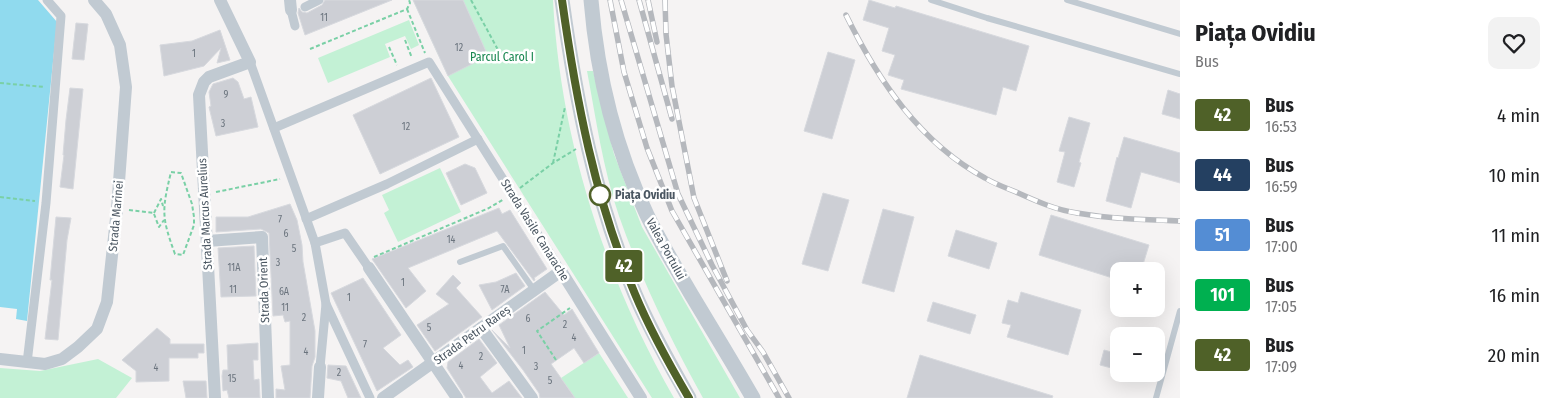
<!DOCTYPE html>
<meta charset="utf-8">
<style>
body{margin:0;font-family:"Fira Sans Condensed",sans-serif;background:#f2f2f2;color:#202124;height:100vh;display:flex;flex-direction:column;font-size:19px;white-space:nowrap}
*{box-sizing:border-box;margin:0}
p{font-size:16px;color:#757577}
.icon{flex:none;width:28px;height:28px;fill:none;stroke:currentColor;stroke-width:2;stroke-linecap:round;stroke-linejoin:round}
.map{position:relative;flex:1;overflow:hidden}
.details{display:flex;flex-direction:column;background:#fff;width:375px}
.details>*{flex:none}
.badge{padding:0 10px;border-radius:4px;font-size:18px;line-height:32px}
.fabs{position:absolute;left:1110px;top:262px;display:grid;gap:10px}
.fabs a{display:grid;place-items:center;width:55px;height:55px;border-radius:10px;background:#fff;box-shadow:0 5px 20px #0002;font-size:25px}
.map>.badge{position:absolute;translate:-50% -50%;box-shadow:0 0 0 2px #fff}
.round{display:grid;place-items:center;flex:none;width:52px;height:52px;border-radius:10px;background:#f2f2f2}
.headline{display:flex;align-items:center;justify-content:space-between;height:85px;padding:0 15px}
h1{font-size:24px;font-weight:700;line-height:38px}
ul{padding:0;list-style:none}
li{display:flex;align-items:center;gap:15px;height:60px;padding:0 15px}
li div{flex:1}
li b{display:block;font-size:19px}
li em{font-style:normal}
li .badge{min-width:55px;font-weight:700;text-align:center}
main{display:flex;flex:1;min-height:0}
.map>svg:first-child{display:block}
.green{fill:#c3f1d5}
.water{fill:#90daee}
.building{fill:#cdcfd5;stroke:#d7d9de}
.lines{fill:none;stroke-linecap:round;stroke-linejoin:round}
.path{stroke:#7ad0a6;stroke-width:2;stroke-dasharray:4 2.5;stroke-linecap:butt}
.service{stroke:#c1cad2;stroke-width:6}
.pedestrian{stroke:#c1cad2;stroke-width:9}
.minor{stroke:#c1cad2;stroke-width:12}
.tertiary{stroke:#c1cad2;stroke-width:15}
.rail-casing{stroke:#b5b8bd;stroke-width:5.5}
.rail{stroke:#fff;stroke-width:4;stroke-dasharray:11;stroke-linecap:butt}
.line-casing{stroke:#fff;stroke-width:11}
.line{stroke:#4f6128;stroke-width:8}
.stop-dot{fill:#fff;stroke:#4f6128;stroke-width:2.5}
.labels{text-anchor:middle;stroke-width:5;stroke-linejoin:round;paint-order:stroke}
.number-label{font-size:10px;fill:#6b747e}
.park-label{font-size:12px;fill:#17864f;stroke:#fff}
.stop-label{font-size:12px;font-weight:bold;fill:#4a5661;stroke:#fff;text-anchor:start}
.street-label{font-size:12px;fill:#4a5661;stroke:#fff}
</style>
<main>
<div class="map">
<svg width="1180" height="398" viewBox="0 0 1180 398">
<rect width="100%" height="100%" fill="#f5f3f3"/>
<g class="green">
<path d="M413 0H553C560 139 605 278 674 398H652L448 76Z"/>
<polygon points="409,20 419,45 411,49 405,36 385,44 390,57 328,83 318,58"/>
<path d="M587 71H593L614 154 642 227 740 398H703C671 340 641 279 619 216 603 169 596 119 587 71Z"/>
<polygon points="440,168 461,212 398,242 384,213 389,210 382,195"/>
<polygon points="599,353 628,398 575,398 561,378"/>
<polygon points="98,359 132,378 116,398 0,398 0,368 40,371"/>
</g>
<polygon class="water" points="0,0 38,0 57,22 27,321 16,319 17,309 0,307"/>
<g class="building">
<polygon points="325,0 392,0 305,35 298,13 299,8 302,12 307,13 322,5"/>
<polygon points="413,0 463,0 488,56 448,76"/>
<polygon points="869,0 895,8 896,6 1029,46 1016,91 1003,87 996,115 901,89 904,80 888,75 895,55 882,51 889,28 863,20"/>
<polygon points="76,23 88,24 84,60 72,59"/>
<polygon points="220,30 230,60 217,63 221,48 204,66 164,76 160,45 192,41"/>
<polygon points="828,52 855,60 832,139 804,131"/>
<polygon points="233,78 238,82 244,99 251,97 258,127 216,136 209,107 211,106 209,92 213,84"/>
<polygon points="431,78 459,137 380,174 353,115"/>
<polygon points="70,88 83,89 73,189 60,187 64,155 63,155 66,120"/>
<polygon points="1168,90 1180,94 1180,119 1162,114"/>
<polygon points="1069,117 1090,123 1079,162 1081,163 1074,187 1057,182 1065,152 1059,151"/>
<polygon points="1124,137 1180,153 1180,183 1141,172 1131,208 1106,201 1117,157 1118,158"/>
<polygon points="465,164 475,168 487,193 461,205 446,173"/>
<polygon points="823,193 849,200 828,271 802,264"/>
<polygon points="290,204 297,220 302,245 303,262 315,331 315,357 312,366 310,398 276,398 276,389 285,390 281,366 290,365 290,321 285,322 283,315 273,316 269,233 261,229 216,232 216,217 248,217"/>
<polygon points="499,208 502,214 510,210 547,269 534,278 535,279 534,281 497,231 408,268 426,291 406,308 372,259"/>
<polygon points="883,209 914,217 894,292 862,283"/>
<polygon points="1051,215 1149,245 1141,271 1119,271 1119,280 1039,255"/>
<polygon points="56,217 71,218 67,240 58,340 45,339 52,280 50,280"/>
<polygon points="956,230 997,243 989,269 948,256"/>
<polygon points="254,246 256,296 221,297 218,248"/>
<polygon points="516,273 525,286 492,310 479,285 496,282"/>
<polygon points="453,275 461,283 456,288 482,317 435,351 417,325 449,304 436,294"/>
<polygon points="363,278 401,335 383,348 400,365 408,360 413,367 377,391 331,293"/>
<polygon points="545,292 564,315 572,309 599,353 584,363 574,348 551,364 575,398 540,398 539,393 523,370 492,330 510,348 499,325"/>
<polygon points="1021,292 1081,310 1068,355 1007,337 1011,325 1002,323 1008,300 1018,303"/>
<polygon points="933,302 976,315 970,334 927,321"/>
<polygon points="157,328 170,339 170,344 204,344 204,353 198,353 198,358 169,358 169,381 136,382 136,371 122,360"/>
<polygon points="479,339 497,363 480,377 492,393 509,381 522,398 466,398 447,368 448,362"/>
<polygon points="258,343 258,360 253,360 254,380 259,379 260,398 229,398 227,390 223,391 222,376 223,370 228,370 227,345"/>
<polygon points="1104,350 1119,354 1119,370 1100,365"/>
<polygon points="920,355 1053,396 1052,398 907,398"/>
<polygon points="328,365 346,366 361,398 348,398 341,381 327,378"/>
<polygon points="183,381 206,381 207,398 186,398"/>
</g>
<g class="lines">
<g class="path">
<polyline points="471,0 504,61"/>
<polyline points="407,9 425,53"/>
<polyline points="405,40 412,58"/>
<polyline points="389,47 397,65"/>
<polyline points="310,49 407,9 410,3 409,0"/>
<polyline points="0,83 45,87"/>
<polyline points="553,163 565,107"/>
<path d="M171 172 181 173 192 204 194 217V225L183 255 175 254C161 216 162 210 171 172Z"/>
<polyline points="520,188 553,163 576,149"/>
<polyline points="216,192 280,179"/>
<polyline points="0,197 35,201"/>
<polyline points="129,210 154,213"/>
<polyline points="154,213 161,199 163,206"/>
<polyline points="154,214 159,227 164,220"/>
<polyline points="374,257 489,208 504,199"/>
<polyline points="556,360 537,331 570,308"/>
</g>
<g class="service">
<polyline points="931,0 987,18 1180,74"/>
<polyline points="1067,0 1180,34"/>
<polyline points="460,262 503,246 534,290"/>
<polyline points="1156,398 1180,311"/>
</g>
<g class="pedestrian">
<polyline points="305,7 319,0"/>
<polyline points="291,10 295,26"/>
<polyline points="250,62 315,243 326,304 320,367"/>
<polyline points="274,128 429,62 561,271"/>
<polyline points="306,219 387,184 478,139"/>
<polyline points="315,243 345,233 369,268"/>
<polyline points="326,304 370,398"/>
<polyline points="27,363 46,203 61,16 47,0"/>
</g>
<g class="minor">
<polyline points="290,0 291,10"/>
<polyline points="207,241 262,237 268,398"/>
<polyline points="369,268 457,398"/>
<polyline points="481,328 532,398"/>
<polyline points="0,359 45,364 62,359 78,347 97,329 107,302 117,209 126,87 120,45 106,14 94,0"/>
<polyline points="215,398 199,95 204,82 209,77 250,62 220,0"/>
<polyline points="318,398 320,367"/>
<polyline points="383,398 561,271 641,398"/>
</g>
<g class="tertiary">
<path d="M562 0C576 100 595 200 635 294 650 330 670 364 689 398"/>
<path d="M591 0C597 73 615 148 647 215 660 242 676 268 691 294 712 329 733 363 753 398"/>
</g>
<defs>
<g id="rail">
<polyline points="610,0 624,72 647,148 672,211 779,398"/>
<polyline points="621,0 678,194 712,265 747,330 763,352 789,398"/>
<polyline points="639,0 672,119"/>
<polyline points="648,0 657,42"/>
<polyline points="665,0 666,34 672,86 694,198 727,281"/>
<path d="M846 15C878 80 920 143 985 178 995 184 1006 188 1016 192 1036 201 1056 210 1077 213 1111 219 1146 220 1180 221"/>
</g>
</defs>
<use href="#rail" class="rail-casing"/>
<use href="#rail" class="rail"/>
</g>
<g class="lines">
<defs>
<path id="line" d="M562 0C576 100 595 200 635 294 650 330 669 364 689 398"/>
</defs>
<use href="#line" class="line-casing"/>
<use href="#line" class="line"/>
</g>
<circle class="stop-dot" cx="600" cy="195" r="10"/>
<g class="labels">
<g class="number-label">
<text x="324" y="21">11</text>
<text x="459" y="51">12</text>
<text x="194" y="57">1</text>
<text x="226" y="98">9</text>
<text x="223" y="127">3</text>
<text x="406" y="130">12</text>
<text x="280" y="223">7</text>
<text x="286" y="237">6</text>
<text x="451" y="243">14</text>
<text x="294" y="252">5</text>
<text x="278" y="266">3</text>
<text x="234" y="271">11A</text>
<text x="403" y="286">1</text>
<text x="233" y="293">11</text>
<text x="505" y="293">7A</text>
<text x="284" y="295">6A</text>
<text x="349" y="301">1</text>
<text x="285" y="311">11</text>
<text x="304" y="321">2</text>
<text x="528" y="322">6</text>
<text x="565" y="328">2</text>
<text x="429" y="331">5</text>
<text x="574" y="341">4</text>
<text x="365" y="348">7</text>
<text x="524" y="354">1</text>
<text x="306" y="355">4</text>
<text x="481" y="360">2</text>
<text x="461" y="369">4</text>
<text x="536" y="370">3</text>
<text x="156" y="371">4</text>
<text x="339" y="376">2</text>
<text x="232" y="382">15</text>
<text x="550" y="384">5</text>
</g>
<g class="park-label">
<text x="502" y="61">Parcul Carol I</text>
</g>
<g class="stop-label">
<text x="615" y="199">Piața Ovidiu</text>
</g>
<g class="street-label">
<text transform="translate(205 214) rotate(-93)" y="4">Strada Marcus Aurelius</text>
<text transform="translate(116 216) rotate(-85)" y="4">Strada Marinei</text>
<text transform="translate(535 230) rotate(58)" y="4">Strada Vasile Canarache</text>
<text transform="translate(666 249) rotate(61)" y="4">Valea Portului</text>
<text transform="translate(264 290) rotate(-92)" y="4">Strada Orient</text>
<text transform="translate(472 335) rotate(-36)" y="4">Strada Petru Rareș</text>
</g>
</g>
</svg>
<div class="fabs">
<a>+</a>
<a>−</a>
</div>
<b class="badge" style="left:624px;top:266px;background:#4f6128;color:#fff">42</b>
</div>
<section class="details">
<div class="headline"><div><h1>Piața Ovidiu</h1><p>Bus</p></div><a class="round"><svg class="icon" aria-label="heart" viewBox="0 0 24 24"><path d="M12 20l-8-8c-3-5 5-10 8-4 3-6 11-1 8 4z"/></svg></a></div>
<ul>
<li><span class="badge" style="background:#4f6128;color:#fff">42</span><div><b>Bus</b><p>16:53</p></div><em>4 min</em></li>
<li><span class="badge" style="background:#244061;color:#fff">44</span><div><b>Bus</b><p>16:59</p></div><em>10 min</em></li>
<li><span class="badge" style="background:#548dd4;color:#fff">51</span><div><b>Bus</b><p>17:00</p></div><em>11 min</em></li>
<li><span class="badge" style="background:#00b050;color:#fff">101</span><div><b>Bus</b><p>17:05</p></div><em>16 min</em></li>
<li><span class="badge" style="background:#4f6128;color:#fff">42</span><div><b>Bus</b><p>17:09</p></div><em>20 min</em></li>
</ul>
</section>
</main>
